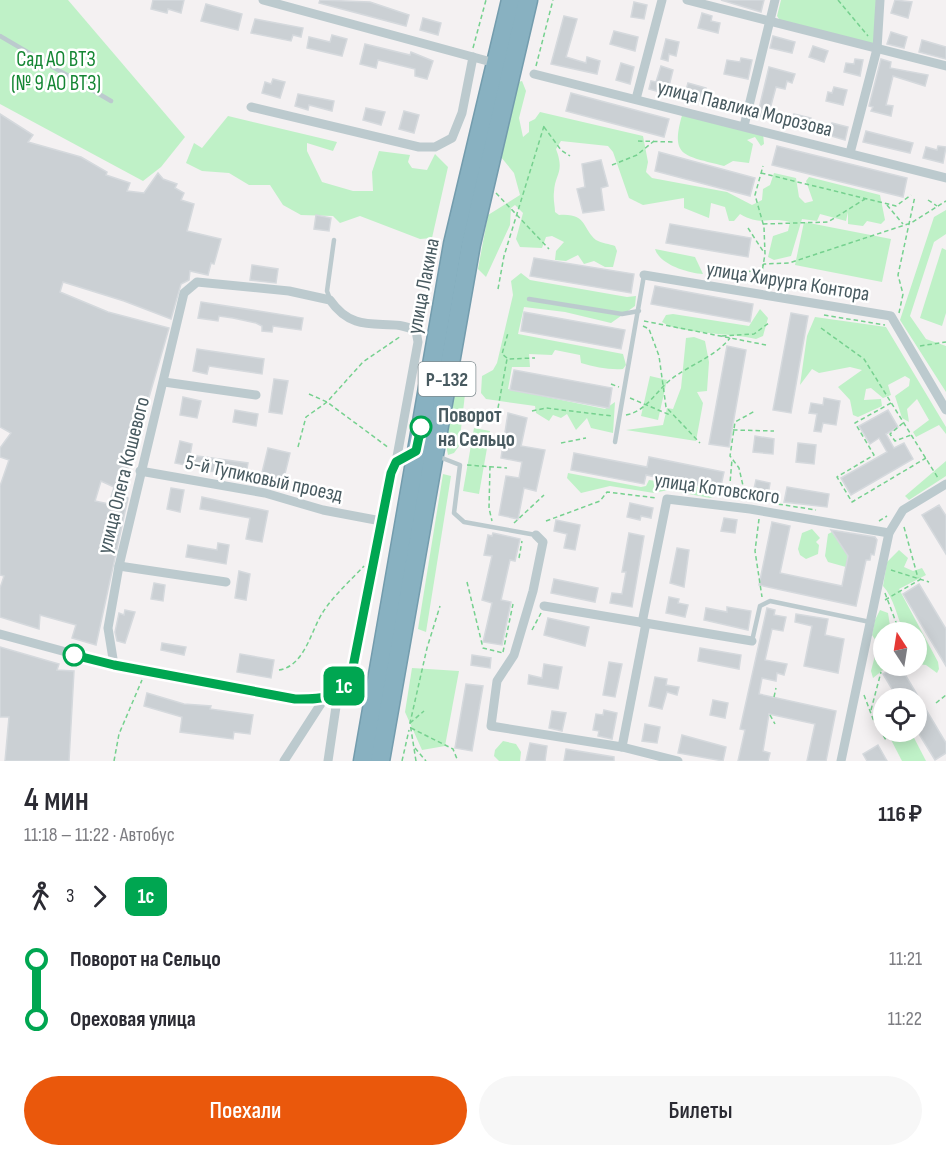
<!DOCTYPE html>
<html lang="ru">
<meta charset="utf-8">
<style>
body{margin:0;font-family:"Sofia Sans Condensed",sans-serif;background:#f7f7f7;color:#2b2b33;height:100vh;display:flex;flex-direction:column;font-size:22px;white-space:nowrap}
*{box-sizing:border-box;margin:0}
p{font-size:20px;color:#7c7c81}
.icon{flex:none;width:33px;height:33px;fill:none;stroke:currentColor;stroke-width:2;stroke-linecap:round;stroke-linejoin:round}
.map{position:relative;height:761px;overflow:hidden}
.panel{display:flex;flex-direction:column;background:#fff;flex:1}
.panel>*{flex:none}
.badge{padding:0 12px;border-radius:9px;font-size:21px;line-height:39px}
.needle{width:39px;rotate:348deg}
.buttons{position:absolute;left:873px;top:622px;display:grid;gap:12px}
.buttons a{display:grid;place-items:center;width:54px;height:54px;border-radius:50%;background:#fff;box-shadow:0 3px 15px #0003;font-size:30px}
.map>.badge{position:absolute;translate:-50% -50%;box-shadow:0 0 0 3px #fff}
.legs{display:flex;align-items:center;gap:9px;height:66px;padding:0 24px;font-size:20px}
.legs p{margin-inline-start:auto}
.headline{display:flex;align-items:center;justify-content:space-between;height:102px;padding:0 24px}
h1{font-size:33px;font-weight:600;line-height:45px}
.primary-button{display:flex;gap:12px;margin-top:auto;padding:12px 24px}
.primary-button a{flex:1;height:69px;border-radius:36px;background:#ea580c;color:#fff;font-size:24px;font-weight:600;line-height:69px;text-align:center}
.primary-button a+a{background:#f7f7f7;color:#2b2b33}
ul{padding:0 24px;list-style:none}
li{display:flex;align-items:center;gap:21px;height:60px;font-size:22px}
li i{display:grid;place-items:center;width:9px;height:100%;margin:0 8px;background:currentColor}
li i::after{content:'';width:15px;height:15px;margin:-8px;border:4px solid;border-radius:50%;background:#fff}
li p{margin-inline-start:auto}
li:first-child i{background:linear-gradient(#0000 50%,currentColor 0)}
li:last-child i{background:linear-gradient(currentColor 50%,#0000 0)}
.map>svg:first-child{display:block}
.green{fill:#bff1c7}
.building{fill:#cbd0d4;stroke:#d5d9dd;stroke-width:1.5;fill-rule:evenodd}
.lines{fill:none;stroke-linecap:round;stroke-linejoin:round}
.highway-casing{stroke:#739cad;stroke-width:21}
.path{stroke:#76d18f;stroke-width:1.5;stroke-dasharray:4.5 3;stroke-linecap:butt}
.lane{stroke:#bccace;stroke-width:4.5}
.street{stroke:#bccace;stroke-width:9}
.highway{stroke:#88b1c1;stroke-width:18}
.line-1-casing{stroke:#fff;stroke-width:14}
.line-1{stroke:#00a651;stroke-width:9}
.stop-1-dot{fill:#fff;stroke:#00a651;stroke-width:3}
.labels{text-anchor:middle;stroke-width:5;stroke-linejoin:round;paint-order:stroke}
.shield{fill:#fff;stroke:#7f8c90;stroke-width:1.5}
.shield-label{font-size:20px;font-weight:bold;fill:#485a60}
.park-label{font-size:21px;fill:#148633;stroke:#fff}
.street-label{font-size:21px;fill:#485a60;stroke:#fff}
.stop-label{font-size:21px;font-weight:bold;fill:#485a60;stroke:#fff;text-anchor:start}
</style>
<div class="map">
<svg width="946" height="761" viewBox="0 0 946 761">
<rect width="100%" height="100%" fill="#f4f1f2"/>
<g class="green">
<polygon points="0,0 68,0 185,137 161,167 143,181 0,104"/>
<polygon points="781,0 876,0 874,46 781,22 777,16"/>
<path d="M522 81 526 91 519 118 523 137 529 132V122L535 119 540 112 643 136 648 162 646 172 652 178 727 192 752 205 762 200 763 189 770 185 774 173 796 178 799 197 805 203 813 201 806 181 809 177 880 195 885 220 881 224 867 221 863 226 848 224V212L846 221 820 214 817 221 802 219 791 256 774 260 768 257 773 236 788 231 790 222C767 216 763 227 740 214L734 221H729L725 207 711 203 709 218 684 208V198L643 205 629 198 613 152 608 146 561 141 556 149C565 173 555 173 554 192 553 199 555 206 555 212L559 215C588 213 582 229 596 240 601 243 610 244 615 246L617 251 613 267H605L594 261 584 264 578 255 566 261 555 260 556 251 564 242 552 236 546 237 542 248 520 247 516 239 523 213 515 205 511 208 510 225 486 277 478 269 488 215 520 195 514 173 496 151 515 83Z"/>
<path d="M683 112 763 133 764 144 761 146 755 137 747 140 753 144 749 163 733 161 724 166C684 155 669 158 683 112Z"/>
<polygon points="228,116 337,142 333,151 307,143 307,151 322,182 353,191 373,191 372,172 379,151 410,155 408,162 412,168 427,170 435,154 448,167 432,238 420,239 360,216 340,223 333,216 301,215 283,205 270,185 249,185 229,173 202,171 186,163 194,143 202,148"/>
<polygon points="946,210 946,234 934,242 910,316 926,339 946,346 946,392 900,320 934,217"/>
<polygon points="804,222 891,239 882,282 795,265"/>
<polygon points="942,248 946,250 946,313 942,326 920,318"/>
<path d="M655 249 695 257 703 274C688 273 660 265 655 249Z"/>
<path d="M521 273 530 280 627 297 636 296 635 306 611 323 565 312 524 307 518 334 623 354 626 365 623 369C609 370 595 367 581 363L580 355 555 350 552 355 529 354 530 367H512L508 389 605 409 615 402 613 433 591 428 587 418 576 430 567 414 561 418 553 415 549 421 536 413 535 406 486 399 481 393 482 376 493 370 497 363 513 295 511 281Z"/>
<path d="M760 309 768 318 763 336 756 339C733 333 678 334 662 322L666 315 673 314 749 326Z"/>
<polygon points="815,317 886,327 946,427 946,434 939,425 916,437 913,432 929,420 917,399 907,409 909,422 902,418 895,396 909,386 910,379 905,376 888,385 891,395 883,398 871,388 866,389 864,400 881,399 882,406 858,417 853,415 850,400 838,387 862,370 850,367 819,373 812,369 800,385 807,336"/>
<polygon points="694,337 705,341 709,362 707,391 697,392 703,403 696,441 626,430 663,425 667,408 673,409 681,388 686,338"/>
<polygon points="462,362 467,368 467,377 459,446 454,453 448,455 446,445 458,368"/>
<polygon points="650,376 667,380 658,420 641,416"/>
<polygon points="474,428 490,431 479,494 463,491"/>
<polygon points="946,461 946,476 909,500 905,496"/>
<polygon points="568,473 641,487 646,486 649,480 713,489 720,494 710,498 668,490 654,493 610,486 581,493 567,478"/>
<polygon points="443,474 451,476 426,632 418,629"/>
<polygon points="812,529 820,538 816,542 819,545 818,554 806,559 800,555 798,549 802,533"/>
<polygon points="832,532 848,556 846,567 828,562 825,556 828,534"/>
<path d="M899 550 908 558 904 567 913 571 922 568 926 575 899 589 938 662 939 669 937 673 926 665 917 664 916 633H904C897 617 894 598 883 586L887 562Z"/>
<polygon points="880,610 888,613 891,632 884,633 881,641 883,644 884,666 888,666 873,678 871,671 878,644 872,635 875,620"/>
<polygon points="412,668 459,671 445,746 422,750 405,712"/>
<polygon points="887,732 911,732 926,761 902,761"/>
<polygon points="503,741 516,744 521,752 520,761 499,761 494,756 495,750"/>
</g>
<g class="building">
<polygon points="153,0 184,0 181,13 168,9 167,13 151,9"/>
<polygon points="320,0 370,2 409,15 406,26 319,3"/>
<polygon points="721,0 764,0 761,12"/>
<polygon points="895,0 912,2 908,18 891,13"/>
<polygon points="634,2 647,5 644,19 631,17"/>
<polygon points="206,4 242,14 238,30 201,21"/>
<polygon points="702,13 712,16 711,21 720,23 718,33 698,28"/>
<polygon points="564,16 577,19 566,57 586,63 587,57 600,61 597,74 551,64"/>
<polygon points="423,18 441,23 438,35 420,30"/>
<polygon points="255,19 303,28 301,37 293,35 291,41 251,33"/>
<polygon points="614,31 638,37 635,51 610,44"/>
<polygon points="891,32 907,37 904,48 887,44"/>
<polygon points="332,35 347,39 342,56 307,48 309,37 330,42"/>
<polygon points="773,36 795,42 792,53 770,48"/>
<polygon points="666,39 679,42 676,56 669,54 668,61 661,59"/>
<polygon points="922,40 946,47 946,59 919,52"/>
<polygon points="365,44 410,55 411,52 433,61 427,79 415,76 415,69 378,60 376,68 360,64"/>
<polygon points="813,46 828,51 824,62 809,57"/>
<polygon points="741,58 752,60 748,79 724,74 727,60 740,62"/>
<polygon points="855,59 863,60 860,76 844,72 846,63 854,64"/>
<polygon points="881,59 891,62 890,68 928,75 925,86 893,76 886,105 893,106 891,116 871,111 873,107 869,106"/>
<polygon points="621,63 634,67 630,84 616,80"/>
<polygon points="661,66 673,70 667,94 649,89 651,81 656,82"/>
<polygon points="769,67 795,74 792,83 787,81 785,89 776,87 770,109 777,111 774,121 757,117"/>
<polygon points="273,79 285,82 280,98 262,93 265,82 271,84"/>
<polygon points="688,83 706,88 703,102 684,97"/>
<polygon points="834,87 847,90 843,105 826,101 828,92 832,93"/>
<polygon points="571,93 669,119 664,137 566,111"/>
<polygon points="298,94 334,101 332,111 309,105 308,110 295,106"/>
<polygon points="366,108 385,112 381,125 363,120"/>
<polygon points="404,111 419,115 414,133 399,129"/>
<path d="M0 114 33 135 28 142 81 157 107 172 106 175 130 183 127 191 144 193 158 173 163 179 177 184 175 188 184 193 181 200 194 204 187 231 221 239 214 264 211 263 208 275 190 271 189 280 181 284 171 319 124 301 63 282 60 292 108 312 169 328 123 487 127 488 125 496 128 498 96 645 72 638 76 625 40 615 39 629 0 617V588L4 576 0 575V486L9 460 0 457V448L11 433 0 427ZM101 481 114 487 109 504 95 501Z"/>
<polygon points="794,114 811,118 809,128 792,124"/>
<polygon points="832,123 848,127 845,140 828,135"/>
<polygon points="866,131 913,143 910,153 863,142"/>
<polygon points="777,146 907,178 903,197 772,165"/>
<polygon points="938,146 946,147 943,163 923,158 926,147 937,150"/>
<polygon points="659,152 755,178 750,196 655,171"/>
<polygon points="601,160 608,186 601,188 604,210 583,213 577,189 585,187 582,164"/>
<polygon points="316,215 331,218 329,231 314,229"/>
<polygon points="670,224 751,238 748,257 666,243"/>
<polygon points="534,258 634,274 631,293 530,276"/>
<polygon points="252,265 278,269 276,283 250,280"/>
<polygon points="655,286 753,304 750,322 651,304"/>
<polygon points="201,302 303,318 301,330 273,326 272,332 262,331 262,326 256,323 233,318 219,316 218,321 198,318"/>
<polygon points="524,312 625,330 621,349 521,331"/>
<polygon points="791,313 808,316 791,413 773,410"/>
<polygon points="727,346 746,350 729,447 709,444"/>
<polygon points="197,349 264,359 262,374 209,366 207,374 193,371"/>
<polygon points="514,370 612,388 609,408 510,390"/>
<polygon points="274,379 288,381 282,414 269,412"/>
<polygon points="183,397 201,401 197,418 180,415"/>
<polygon points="824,398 840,401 836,425 823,423 821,432 814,431 817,414 809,413 811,403 823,405"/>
<polygon points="235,410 258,414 256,426 233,422"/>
<polygon points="888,410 898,427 886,434 894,448 904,443 913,459 851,495 841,478 887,452 879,438 870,444 859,426"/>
<polygon points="508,413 527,418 521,446 545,450 536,491 524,488 518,519 499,515 506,476 519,478 522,462 501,458"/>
<polygon points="755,436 774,439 773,454 753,452"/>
<polygon points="180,441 192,444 190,455 248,463 245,481 229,479 230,472 200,471 200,468 175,463"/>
<polygon points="798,443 816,445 814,464 796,462"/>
<polygon points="268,448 290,453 282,486 260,481"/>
<polygon points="574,453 647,467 649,457 724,472 720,490 646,475 644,484 571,470"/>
<polygon points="756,480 770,483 767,501 752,498"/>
<polygon points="787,487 829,494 827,507 784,502"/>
<polygon points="171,488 184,490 180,512 167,509"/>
<polygon points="202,497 268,511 262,542 246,539 250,518 200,509"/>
<polygon points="630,503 653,508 651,518 641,516 640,520 627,517"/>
<polygon points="939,505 946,516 946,554 922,515"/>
<polygon points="724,518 737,520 735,533 721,531"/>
<polygon points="556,520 580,525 575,550 564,548 567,534 554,531"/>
<polygon points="772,522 790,526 780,573 842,586 848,556 831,530 875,537 877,540 874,555 871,554 870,560 866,560 856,606 759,585"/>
<polygon points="493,533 520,539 515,561 510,560 501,600 511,602 502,645 483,642 492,603 482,600 492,556 484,555 488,535 492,536"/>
<polygon points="629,533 644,536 632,607 610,603 612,593 622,594 626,572 622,572"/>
<polygon points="218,543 229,545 226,564 186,557 188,545 217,550"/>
<polygon points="677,548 689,550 684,587 670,583"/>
<polygon points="239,571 250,574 246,600 235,598"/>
<polygon points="554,579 598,588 595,602 551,593"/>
<polygon points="154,583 165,585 163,601 151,599"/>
<polygon points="919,584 946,629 946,666 903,594"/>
<polygon points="669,597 679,599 678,603 688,605 685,617 666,613"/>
<polygon points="727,607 751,611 748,630 704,620 706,608 727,612"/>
<polygon points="767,608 775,610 774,615 786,617 783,631 772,629 765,660 787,664 784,675 777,673 776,681 762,678 759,694 836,711 826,761 807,761 815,724 769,714 763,751 770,753 768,761 738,761 745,730 740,729"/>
<polygon points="125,610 135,612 125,643 117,641 115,632 119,613 124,615"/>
<polygon points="796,614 828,619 825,635 844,639 838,673 804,666 812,626 795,622"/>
<polygon points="548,618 589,627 585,646 544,635"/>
<polygon points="162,643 186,647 184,655 161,650"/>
<polygon points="0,647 59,664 57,670 74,671 69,761 5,761 9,717 0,717"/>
<polygon points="700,648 741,655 739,669 698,661"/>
<polygon points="240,654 274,660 271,678 237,672"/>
<polygon points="472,655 491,658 490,668 471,665"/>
<polygon points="609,662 622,664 615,697 603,695"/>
<polygon points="544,664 562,667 558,689 528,684 529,675 542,678"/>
<polygon points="896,666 900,666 946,743 946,753 935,760 916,729 916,699 898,699 883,674"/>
<polygon points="655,677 667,679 666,685 679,687 677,695 667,692 662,709 649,706"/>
<polygon points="466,684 483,686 472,751 455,748"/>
<polygon points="147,693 184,704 211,706 210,709 253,715 250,734 234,732 233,739 180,732 182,717 144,706"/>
<polygon points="713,700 728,703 725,718 710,715"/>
<polygon points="604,710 617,713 612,739 598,736 599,731 593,730 596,714 603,715"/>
<polygon points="552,711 566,713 562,731 549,728"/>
<polygon points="645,724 660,727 657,743 642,741"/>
<polygon points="682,735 726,747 723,761 678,753"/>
<polygon points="530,743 547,746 545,761 526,761"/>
<polygon points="878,745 887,761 867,761 863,754"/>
<polygon points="566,749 614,757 614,761 564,761"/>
</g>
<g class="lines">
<defs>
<g id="highway">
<polyline points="363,761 453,244 511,0"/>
<polyline points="380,761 471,244 528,0"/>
</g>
</defs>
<use href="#highway" class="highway-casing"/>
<g class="path">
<polyline points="838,0 868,36"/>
<polyline points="473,48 486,0"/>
<polyline points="536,66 553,0"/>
<polyline points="544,127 561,150 570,156"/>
<polyline points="638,141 673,142"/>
<polyline points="612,165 637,155 654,141"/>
<polyline points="761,173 896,206 911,195"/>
<polyline points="496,193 549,249"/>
<polyline points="928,200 937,206"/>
<polyline points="887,205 903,224"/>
<polyline points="763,224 828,222 865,199"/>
<polyline points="748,228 763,251"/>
<polyline points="763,272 792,289"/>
<polyline points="720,279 759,269 764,264 789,263 911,223 946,201"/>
<polyline points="760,284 765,254 764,227 755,195 763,166"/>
<polyline points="498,289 504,256 544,126"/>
<polyline points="899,313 903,294 898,275 915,196"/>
<polyline points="824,315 885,325"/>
<polyline points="644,321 766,345"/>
<polyline points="643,326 649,329 659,356 666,407 700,443"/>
<polyline points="821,328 864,359 938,478"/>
<polyline points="722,336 754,334 770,322"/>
<polyline points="920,346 946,342"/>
<polyline points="507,358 502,354 508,333"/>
<polyline points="611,384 619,387"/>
<polyline points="309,394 327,402 389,448"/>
<polyline points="630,398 670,415"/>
<polyline points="891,403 855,423 874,455 837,477 852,502 926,458"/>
<polyline points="498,408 507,359 535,358"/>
<polyline points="532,411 546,408 612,416"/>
<path d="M626 415C646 411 654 394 669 381 688 365 714 358 730 338"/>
<polyline points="903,423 890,434 895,441 911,435"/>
<polyline points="733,430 774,431"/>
<polyline points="561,443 586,438"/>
<polyline points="298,447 306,417 327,402 363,362 401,336"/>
<polyline points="467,465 507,468"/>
<polyline points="490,466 489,508 492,521"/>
<polyline points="729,496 732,459"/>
<polyline points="746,499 739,468 730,456 735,422 755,411"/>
<polyline points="771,503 816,510"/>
<polyline points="759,519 755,551 762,597"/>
<polyline points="546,521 600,501 607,492 657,498"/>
<polyline points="879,521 887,516"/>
<polyline points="514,523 544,495"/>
<polyline points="904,527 918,578"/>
<polyline points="519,558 522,541"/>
<polyline points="891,570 929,582"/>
<polyline points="467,582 483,648 503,653"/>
<polyline points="885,593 900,633"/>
<polyline points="885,600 921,579"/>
<polyline points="532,630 541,613"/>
<polyline points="503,652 513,604"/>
<path d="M279 670C305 666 311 630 323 612 334 595 351 580 364 566"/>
<polyline points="864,695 873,719 886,740"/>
<polyline points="774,697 776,688"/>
<polyline points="936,703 946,695"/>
<polyline points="871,710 881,672"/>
<polyline points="770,715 775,724"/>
<polyline points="410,723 424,711"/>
<polyline points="411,728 453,749 457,759"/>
<polyline points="415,748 426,761"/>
<polyline points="114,761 119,734 142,680"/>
<polyline points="402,761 409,730"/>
<polyline points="416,761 410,723 427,648 440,606"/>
</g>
<g class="lane">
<polyline points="0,36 111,101"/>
<polyline points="330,299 327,291 334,240"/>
<polyline points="529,299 622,314 639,311"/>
<polyline points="615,442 644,275"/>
<polyline points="437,456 460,465 454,513 464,522 536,535"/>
<polyline points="752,641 760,606 770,601 870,622"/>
</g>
<g class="street">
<polyline points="263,0 495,63"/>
<polyline points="687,0 946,66"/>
<polyline points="534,74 946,178"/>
<polyline points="636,99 662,0"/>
<polyline points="251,107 419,147 435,147 452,138 462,113 473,57"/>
<polyline points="744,126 775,0"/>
<polyline points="850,153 877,49 880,0"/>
<polyline points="644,275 891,316 946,410"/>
<polyline points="164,382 256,395"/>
<polyline points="140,471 265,493 323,510 381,521"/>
<polyline points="536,535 543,542 533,591 514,655 497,681 491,726 622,747 678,761"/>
<polyline points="119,566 226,582"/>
<polyline points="544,606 752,641"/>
<polyline points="642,623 667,499 750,509 889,533"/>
<path d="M0 634 114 665 295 699C324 699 332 700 351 677L391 473 396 462 416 451"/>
<path d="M114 665 108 628 119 566 184 293 197 282 289 291 330 300C357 339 389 315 416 331L418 342 396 462"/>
<polyline points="622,747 646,623"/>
<polyline points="284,761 324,699"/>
<polyline points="328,761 338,693"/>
<polyline points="841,761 889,533 903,510 946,484"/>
</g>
<use href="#highway" class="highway"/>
</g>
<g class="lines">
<defs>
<path id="line-1" d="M74 655 114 665 295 699C324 699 332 700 351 677L391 473 396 462 416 451 421 427"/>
</defs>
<use href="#line-1" class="line-1-casing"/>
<use href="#line-1" class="line-1"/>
</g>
<g class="stop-1-dot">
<circle cx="421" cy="427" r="10"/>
<circle cx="74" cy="655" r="10"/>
</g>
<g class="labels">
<rect class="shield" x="418.5" y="362" width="57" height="34" rx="4.5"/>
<g class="shield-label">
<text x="447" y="386">Р-132</text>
</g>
<g class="park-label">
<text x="56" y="66">Сад АО ВТЗ<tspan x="56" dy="24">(№ 9 АО ВТЗ)</tspan></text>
</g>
<g class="street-label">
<text transform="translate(745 108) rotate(14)" y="7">улица Павлика Морозова</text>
<text transform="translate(788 281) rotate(9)" y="7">улица Хирурга Контора</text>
<text transform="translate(423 286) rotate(-79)" y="7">улица Лакина</text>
<text transform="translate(123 475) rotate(-76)" y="7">улица Олега Кошевого</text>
<text transform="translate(264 478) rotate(12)" y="7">5-й Тупиковый проезд</text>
<text transform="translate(717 488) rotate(8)" y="7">улица Котовского</text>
</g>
<g class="stop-label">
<text x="438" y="422">Поворот<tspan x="438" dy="24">на Сельцо</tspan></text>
</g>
</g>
</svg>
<div class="buttons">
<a><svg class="needle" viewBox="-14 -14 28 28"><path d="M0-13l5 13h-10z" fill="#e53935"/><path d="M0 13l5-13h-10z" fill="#7c7c81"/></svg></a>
<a><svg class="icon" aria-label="locate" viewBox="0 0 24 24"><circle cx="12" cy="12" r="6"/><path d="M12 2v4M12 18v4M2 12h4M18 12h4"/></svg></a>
</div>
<b class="badge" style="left:344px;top:686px;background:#00a651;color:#fff">1с</b>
</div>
<section class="panel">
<div class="headline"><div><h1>4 мин</h1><p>11:18 – 11:22 · Автобус</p></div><b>116 ₽</b></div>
<div class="legs"><svg class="icon" aria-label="walk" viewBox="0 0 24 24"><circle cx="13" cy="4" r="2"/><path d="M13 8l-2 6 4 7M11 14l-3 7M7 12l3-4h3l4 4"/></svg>3<svg class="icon" aria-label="forward" viewBox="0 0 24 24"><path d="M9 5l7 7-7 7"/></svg><b class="badge" style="background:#00a651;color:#fff">1с</b></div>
<ul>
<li><i style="color:#00a651"></i><b>Поворот на Сельцо</b><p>11:21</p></li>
<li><i style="color:#00a651"></i><b>Ореховая улица</b><p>11:22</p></li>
</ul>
<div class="primary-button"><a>Поехали</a><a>Билеты</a></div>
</section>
